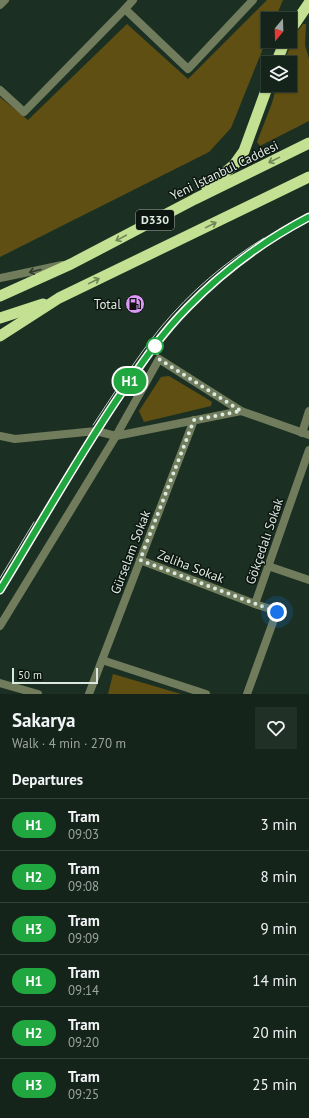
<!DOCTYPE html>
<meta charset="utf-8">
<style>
body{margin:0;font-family:"PT Sans",sans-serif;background:#213027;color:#f1f3f6;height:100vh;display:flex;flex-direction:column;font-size:15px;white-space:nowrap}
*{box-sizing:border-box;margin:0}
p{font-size:13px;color:#9da4a2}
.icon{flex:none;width:22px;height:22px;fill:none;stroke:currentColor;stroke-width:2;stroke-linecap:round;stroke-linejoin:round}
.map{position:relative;height:694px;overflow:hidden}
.side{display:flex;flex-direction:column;background:#14241a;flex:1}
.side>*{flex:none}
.badge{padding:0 8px;border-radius:13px;font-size:14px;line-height:26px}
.needle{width:26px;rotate:199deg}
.controls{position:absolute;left:261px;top:12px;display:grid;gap:8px}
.controls a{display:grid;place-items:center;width:36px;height:36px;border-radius:0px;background:#14241a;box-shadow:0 1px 3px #0004,0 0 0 1px #334139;font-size:20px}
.scale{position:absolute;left:12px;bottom:10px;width:86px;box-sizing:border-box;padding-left:4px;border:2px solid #dce9e0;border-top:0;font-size:11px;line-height:14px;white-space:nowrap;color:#dce9e0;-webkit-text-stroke:3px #0c1510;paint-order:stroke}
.you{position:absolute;width:20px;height:20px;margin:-10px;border:3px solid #fff;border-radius:50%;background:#1a73e8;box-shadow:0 0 0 6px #1a73e833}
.map>.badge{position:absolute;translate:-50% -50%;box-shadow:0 0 0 2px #fff}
h2{padding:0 12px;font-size:15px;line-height:36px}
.round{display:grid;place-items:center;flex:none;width:42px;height:42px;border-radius:0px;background:#213027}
.head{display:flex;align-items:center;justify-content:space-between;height:68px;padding:0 12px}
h1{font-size:19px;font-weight:800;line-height:30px}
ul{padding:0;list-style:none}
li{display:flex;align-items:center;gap:12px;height:52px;padding:0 12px;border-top:1px solid #334139}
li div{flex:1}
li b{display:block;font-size:15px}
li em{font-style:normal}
li .badge{min-width:44px;font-weight:700;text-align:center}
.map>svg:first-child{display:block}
.green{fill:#5f4f12}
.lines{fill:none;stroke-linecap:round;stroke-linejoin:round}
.minor{stroke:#707c5c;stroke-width:8}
.tertiary{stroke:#707c5c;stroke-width:8}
.trunk{stroke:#c3e093;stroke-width:11}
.tram{stroke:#b8c6bc;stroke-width:1}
.oneway{stroke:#718558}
.oneway2{stroke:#2f392b}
.line-casing{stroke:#fff;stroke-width:9}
.line{stroke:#21a73f;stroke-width:6}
.walk{stroke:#dce9e0;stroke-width:4;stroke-dasharray:0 7.2}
.stop-dot{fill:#fff;stroke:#21a73f;stroke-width:2}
.labels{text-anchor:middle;stroke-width:3;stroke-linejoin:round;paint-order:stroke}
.shield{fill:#0c1510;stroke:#9ea9a2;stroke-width:1}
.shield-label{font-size:12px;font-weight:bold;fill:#dce9e0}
.street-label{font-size:13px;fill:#dce9e0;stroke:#0c1510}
.poi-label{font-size:13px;fill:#dce9e0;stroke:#0c1510;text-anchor:end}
</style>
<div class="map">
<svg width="309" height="694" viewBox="0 0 309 694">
<rect width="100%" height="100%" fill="#1b3023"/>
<g class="green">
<polygon points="267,0 283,0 275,19 268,19 268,36 231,128 209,152 0,257 0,97 28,120 127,24 188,79"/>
<polygon points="303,24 306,24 305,45 309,59 309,121 260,146 257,142 272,103 277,85 290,85 290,63 283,63 296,33"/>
<polygon points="169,376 209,400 212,402 211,406 144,422 139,411 161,377"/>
<polygon points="113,674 181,694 108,694"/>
</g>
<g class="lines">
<g class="minor">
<polyline points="0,5 5,0"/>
<polyline points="125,9 133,0"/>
<polyline points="0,90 24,112 125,9 188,69 253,0"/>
<polyline points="0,278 62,265"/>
<polyline points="302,433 309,411"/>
<polyline points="116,436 159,359 241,411"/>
<polyline points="140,560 255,604"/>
<polyline points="268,566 309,580"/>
<polyline points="102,660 206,694"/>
<polyline points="0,683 38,694"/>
<polyline points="89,694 194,420"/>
<polyline points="247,694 277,611 255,604 309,450"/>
</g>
<g class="tertiary">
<polyline points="0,436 15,439 96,431 116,436 241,411 309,435"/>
<polyline points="0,626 116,436"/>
</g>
<g class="trunk">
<polyline points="290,31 309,3"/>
<polyline points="276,63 285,41"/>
<polyline points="207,188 234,165 244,151 268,85"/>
<polyline points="0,296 71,264 195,199 309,143"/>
<polyline points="0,318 43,304"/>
<polyline points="0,336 59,298 309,177"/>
</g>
<g class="tram">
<path d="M93 425C115 392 136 358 161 327 190 292 225 262 264 238"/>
<polyline points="0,578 34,522"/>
<path d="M0 590C38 528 74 464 114 404 137 370 159 336 188 307 223 272 265 241 309 217"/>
</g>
</g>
<defs><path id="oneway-shaft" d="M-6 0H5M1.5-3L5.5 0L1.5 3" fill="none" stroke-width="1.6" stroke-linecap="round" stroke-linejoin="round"/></defs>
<g class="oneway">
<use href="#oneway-shaft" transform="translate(274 160) rotate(154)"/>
<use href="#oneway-shaft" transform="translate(211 225) rotate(-26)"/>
<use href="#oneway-shaft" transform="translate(121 238) rotate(152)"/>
<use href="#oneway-shaft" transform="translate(94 281) rotate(-26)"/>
</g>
<use class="oneway2" href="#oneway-shaft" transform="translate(35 271) rotate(166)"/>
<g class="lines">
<defs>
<path id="line" d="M0 590C38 528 74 464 114 404 137 370 159 336 188 307 222 272 265 240 309 217"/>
</defs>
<use href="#line" class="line-casing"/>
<use href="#line" class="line"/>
<polyline class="walk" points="155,346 159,359 241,411 194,420 140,560 277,612"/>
</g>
<defs>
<symbol id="fuel-disc" viewBox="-11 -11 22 22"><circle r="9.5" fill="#da9af6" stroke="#0c1510"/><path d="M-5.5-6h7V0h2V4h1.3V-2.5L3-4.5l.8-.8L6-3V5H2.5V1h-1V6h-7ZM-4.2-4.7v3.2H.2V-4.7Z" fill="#111"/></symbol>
</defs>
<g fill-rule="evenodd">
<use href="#fuel-disc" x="124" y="293" width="22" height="22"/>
</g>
<circle class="stop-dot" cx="155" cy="346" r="8"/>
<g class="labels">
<rect class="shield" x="136" y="210" width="38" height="20" rx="3"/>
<g class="shield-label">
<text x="155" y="224">D330</text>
</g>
<g class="street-label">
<text transform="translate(224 170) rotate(-26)" y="5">Yeni İstanbul Caddesi</text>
<text transform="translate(264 541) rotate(-71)" y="5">Gökçedalı Sokak</text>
<text transform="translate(130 552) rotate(-69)" y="5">Gürselam Sokak</text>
<text transform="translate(191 566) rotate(21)" y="5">Zeliha Sokak</text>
</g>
<g class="poi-label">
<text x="121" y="309">Total</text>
</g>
</g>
</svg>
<div class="controls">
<a><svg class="needle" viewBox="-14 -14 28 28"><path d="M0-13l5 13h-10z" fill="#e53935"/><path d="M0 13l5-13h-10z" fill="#9da4a2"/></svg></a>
<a><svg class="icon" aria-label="layers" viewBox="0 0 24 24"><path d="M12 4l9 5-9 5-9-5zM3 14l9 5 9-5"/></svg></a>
</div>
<div class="scale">50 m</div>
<div class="you" style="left:277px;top:612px"></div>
<b class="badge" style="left:130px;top:381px;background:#21a73f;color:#fff">H1</b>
</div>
<section class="side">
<div class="head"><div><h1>Sakarya</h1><p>Walk · 4 min · 270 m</p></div><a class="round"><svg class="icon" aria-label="heart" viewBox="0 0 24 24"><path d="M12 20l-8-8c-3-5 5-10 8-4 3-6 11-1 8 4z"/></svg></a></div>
<h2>Departures</h2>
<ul>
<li><span class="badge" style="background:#21a73f;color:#fff">H1</span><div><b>Tram</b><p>09:03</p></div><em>3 min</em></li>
<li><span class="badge" style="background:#21a73f;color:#fff">H2</span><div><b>Tram</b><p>09:08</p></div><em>8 min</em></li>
<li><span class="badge" style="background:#21a73f;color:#fff">H3</span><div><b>Tram</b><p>09:09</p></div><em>9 min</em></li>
<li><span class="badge" style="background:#21a73f;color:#fff">H1</span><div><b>Tram</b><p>09:14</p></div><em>14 min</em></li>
<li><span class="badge" style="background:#21a73f;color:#fff">H2</span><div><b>Tram</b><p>09:20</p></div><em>20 min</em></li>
<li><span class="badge" style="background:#21a73f;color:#fff">H3</span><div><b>Tram</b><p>09:25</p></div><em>25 min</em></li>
</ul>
</section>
